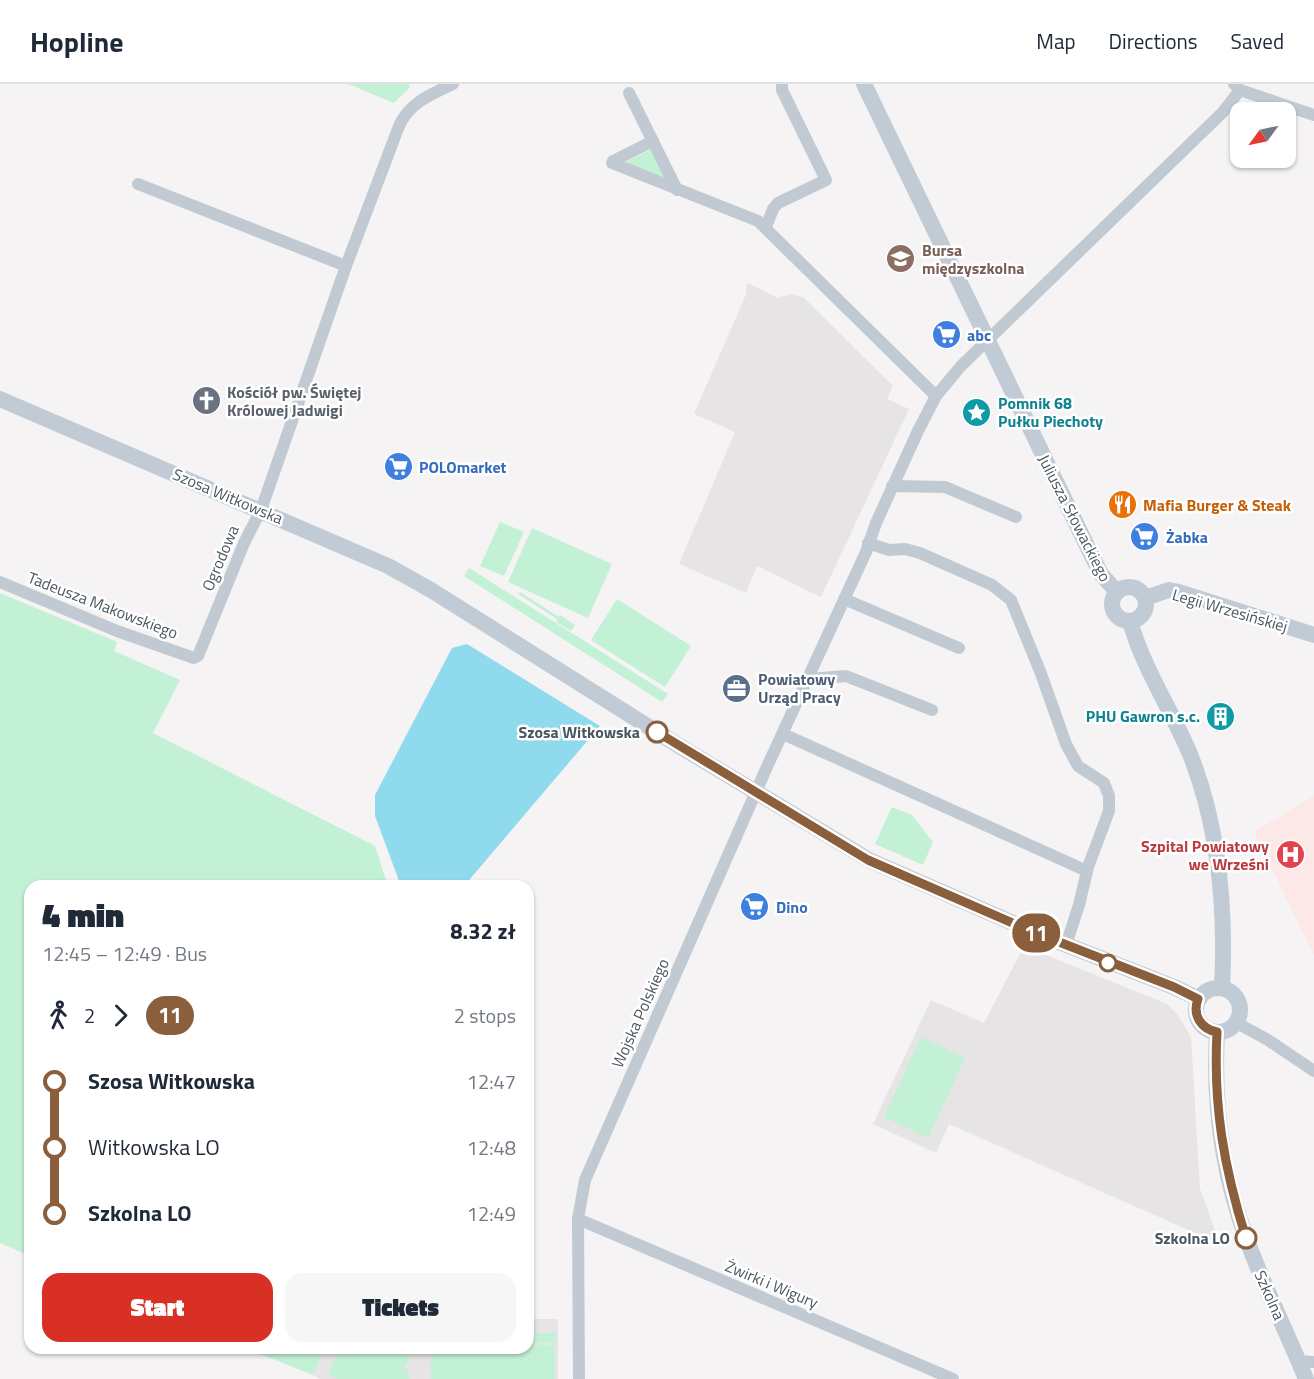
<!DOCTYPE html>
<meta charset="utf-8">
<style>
body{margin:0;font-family:"Titillium Web",sans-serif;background:#f6f6f7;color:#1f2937;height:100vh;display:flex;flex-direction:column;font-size:22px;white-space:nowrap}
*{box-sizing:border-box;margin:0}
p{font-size:20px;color:#747a83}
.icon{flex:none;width:33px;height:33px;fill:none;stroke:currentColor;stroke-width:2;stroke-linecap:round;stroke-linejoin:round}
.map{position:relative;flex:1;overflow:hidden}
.details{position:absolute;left:24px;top:796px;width:510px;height:474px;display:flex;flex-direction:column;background:#fff;border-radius:18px;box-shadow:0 2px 4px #0004}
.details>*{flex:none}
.badge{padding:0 12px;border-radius:20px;font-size:21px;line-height:39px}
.needle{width:39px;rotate:237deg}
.fabs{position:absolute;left:1230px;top:18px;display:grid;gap:12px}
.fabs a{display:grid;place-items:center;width:66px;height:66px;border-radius:12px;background:#fff;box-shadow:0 2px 4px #0004;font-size:30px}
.map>.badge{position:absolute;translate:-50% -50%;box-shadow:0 0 0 3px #fff}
.legs{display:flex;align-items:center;gap:9px;height:66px;padding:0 18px;font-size:20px}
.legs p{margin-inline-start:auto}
.summary{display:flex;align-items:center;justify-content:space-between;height:102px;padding:0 18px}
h1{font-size:33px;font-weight:800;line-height:45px}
.primary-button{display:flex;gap:12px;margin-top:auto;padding:12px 18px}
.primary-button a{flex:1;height:69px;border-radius:18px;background:#d93025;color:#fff;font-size:24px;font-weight:800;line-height:69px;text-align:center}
.primary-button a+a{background:#f6f6f7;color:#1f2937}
ul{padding:0 18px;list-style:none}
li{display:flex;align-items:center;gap:21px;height:66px;font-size:22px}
li i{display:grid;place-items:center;width:9px;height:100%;margin:0 8px;background:currentColor}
li i::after{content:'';width:15px;height:15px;margin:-8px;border:4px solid;border-radius:50%;background:#fff}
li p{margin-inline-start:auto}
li:first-child i{background:linear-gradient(#0000 50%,currentColor 0)}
li:last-child i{background:linear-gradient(currentColor 50%,#0000 0)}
header{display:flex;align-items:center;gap:36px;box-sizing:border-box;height:84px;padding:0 30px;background:#fff;border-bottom:2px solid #e0e1e3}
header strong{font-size:28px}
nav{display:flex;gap:33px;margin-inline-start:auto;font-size:21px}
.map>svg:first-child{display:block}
.education{fill:#e6e4e5}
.medical{fill:#fce8e6}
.green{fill:#c3f1d5}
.water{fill:#90daee}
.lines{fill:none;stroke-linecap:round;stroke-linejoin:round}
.street{stroke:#c1cad2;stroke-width:12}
.secondary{stroke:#c1cbd6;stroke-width:16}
.line-1-casing{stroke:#fff;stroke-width:14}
.line-1{stroke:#8b5e3c;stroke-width:9}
.stop-1-dot{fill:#fff;stroke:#8b5e3c;stroke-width:3}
.labels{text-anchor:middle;stroke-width:5;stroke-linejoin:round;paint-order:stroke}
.education-label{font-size:16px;font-weight:bold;fill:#785e54;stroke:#fff;text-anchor:start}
.shop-label{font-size:16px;font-weight:bold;fill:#366cbe;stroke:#fff;text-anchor:start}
.worship-label{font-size:16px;font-weight:bold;fill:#5b616d;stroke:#fff;text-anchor:start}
.culture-label{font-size:16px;font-weight:bold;fill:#0d838f;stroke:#fff;text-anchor:start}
.street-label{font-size:16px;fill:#4a5661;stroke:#fff}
.food-label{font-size:16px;font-weight:bold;fill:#c56008;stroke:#fff;text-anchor:start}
.service-label{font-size:16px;font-weight:bold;fill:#4e5e75;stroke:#fff;text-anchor:start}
.stop-label{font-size:16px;font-weight:bold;fill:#4a5661;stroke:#fff;text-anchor:end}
.health-label{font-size:16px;font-weight:bold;fill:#be3a42;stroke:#fff;text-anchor:end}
</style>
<header>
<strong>Hopline</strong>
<nav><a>Map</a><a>Directions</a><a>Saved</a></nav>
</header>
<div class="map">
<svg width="1314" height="1295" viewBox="0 0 1314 1295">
<rect width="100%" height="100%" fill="#f5f3f3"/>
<g class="education">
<polygon points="748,199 778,214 790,210 803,213 893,302 887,315 909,325 821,513 757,482 746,509 679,480 735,348 694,330 747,208 745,206"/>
<polygon points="1024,862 1167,920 1177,930 1191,953 1200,1105 1220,1160 949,1040 936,1069 873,1040 931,916 984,939"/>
<polygon points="528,1235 556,1235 558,1237 558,1295 320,1295 313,1291 324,1265 528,1264"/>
</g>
<polygon class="medical" points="1314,712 1314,871 1254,748"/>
<g class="green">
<polygon points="348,0 408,0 410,3 394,19"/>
<polygon points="650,66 660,79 665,94 625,78"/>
<polygon points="500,438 524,448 504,492 480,482"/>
<polygon points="532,444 612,480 588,534 508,498"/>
<polygon points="469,484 668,610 662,618 464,492"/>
<polygon points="520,508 559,533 560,531 575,541 571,547 556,538 557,535 518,510"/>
<polygon points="0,509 117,558 114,567 180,596 153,649 375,762 388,802 30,802 30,1172 0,1159"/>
<polygon points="617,515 691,562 665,603 591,556"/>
<polygon points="892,723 912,731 933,758 923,781 875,760"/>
<polygon points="921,953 965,974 928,1054 884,1033"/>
<rect x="528" y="1249" width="28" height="10"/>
<polygon points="528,1261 555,1261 555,1295 431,1295 431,1265 528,1264"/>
<polygon points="248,1265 324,1265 313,1291"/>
<polygon points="339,1265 392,1265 410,1272 405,1284 409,1289 409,1295 337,1295 328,1291"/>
</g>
<polygon class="water" points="467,560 600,642 464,802 401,802 375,732 375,711 452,564"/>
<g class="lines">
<g class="street">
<polyline points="1234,0 1240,6 1314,31"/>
<polyline points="629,9 677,106"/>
<polyline points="653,57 613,77 612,79 758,137 936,312"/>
<polyline points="138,100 346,182"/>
<polyline points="766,143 773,125 778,119 826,96 782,6 782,0"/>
<polyline points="892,402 945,403 1016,433"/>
<polyline points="868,459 889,466 905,465 920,469 992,501 1011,516 1040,587 1066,660 1078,682 1104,699 1109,712 1109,727 1088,783 1079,821 1066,861"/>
<path d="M0 498 117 547 194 574 198 572 244 459 261 426 346 182 399 42C409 19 431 10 453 0"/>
<polyline points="844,515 959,564"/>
<polyline points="809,595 846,592 932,626"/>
<polyline points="783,650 1087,787"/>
<polyline points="1237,939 1268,956 1314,987"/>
<polyline points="578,1135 953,1295"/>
<polyline points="1299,1277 1314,1278"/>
<polyline points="579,1295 578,1135 585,1096 766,685 866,468 876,439 918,347 936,312 961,282 1223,28 1240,6"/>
</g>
<g class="secondary">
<polyline points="864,0 1088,464 1101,490 1117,508"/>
<polyline points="0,315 388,482 431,506 676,660 869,776 1031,847 1174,903 1199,915"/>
<circle cx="1129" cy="520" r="17"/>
<polyline points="1145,514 1169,506 1179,508 1314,551"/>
<path d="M1130 537C1143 584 1171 625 1190 670 1219 743 1226 826 1222 904"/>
<circle cx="1218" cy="926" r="22"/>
<path d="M1217 948C1213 1019 1222 1089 1247 1156 1264 1203 1287 1248 1306 1295"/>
</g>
</g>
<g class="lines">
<defs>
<path id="line-1" d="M657 648 868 776 1031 847 1174 903 1198 915C1192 931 1201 945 1217 948 1213 1022 1224 1084 1246 1154"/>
</defs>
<use href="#line-1" class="line-1-casing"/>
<use href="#line-1" class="line-1"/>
</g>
<defs>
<symbol id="school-disc" viewBox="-11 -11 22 22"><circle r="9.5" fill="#8d6e63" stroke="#fff"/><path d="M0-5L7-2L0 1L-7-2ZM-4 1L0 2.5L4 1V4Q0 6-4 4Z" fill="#fff"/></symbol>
<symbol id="supermarket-disc" viewBox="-11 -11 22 22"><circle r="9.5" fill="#3f7fe0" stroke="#fff"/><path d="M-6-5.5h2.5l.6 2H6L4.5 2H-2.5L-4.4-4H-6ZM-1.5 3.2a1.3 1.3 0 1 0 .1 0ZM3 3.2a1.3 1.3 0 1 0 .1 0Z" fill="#fff"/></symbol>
<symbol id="church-disc" viewBox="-11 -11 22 22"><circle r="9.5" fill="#6b7280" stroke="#fff"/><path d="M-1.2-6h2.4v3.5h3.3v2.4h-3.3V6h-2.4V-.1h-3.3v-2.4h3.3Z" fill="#fff"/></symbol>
<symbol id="sight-disc" viewBox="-11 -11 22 22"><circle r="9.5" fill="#0f9aa8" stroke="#fff"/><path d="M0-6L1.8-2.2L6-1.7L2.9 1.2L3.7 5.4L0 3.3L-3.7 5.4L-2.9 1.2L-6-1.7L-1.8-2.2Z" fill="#fff"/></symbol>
<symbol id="restaurant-disc" viewBox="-11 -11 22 22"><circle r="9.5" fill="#e8710a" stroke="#fff"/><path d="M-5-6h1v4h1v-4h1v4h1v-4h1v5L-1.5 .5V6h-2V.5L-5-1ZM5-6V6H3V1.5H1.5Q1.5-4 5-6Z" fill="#fff"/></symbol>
<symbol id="office-disc" viewBox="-11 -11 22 22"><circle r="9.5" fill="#5c6f8a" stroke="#fff"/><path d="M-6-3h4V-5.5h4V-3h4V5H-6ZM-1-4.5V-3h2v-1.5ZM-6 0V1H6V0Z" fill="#fff"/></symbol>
<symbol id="building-disc" viewBox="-11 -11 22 22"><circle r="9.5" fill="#0f9aa8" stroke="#fff"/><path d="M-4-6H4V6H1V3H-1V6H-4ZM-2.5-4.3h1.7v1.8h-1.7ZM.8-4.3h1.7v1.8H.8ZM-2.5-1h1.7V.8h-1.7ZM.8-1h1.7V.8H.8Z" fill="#fff"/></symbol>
<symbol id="hospital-disc" viewBox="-11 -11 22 22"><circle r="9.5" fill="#e0444e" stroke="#fff"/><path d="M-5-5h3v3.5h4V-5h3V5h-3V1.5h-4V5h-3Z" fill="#fff"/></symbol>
</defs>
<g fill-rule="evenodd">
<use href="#school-disc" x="884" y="158" width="33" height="33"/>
<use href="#supermarket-disc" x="930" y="234" width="33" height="33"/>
<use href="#church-disc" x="190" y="300" width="33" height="33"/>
<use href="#sight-disc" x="960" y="312" width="33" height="33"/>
<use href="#supermarket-disc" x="382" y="366" width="33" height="33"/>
<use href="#restaurant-disc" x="1106" y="404" width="33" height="33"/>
<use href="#supermarket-disc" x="1128" y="436" width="33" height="33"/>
<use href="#office-disc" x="720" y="588" width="33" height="33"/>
<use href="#building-disc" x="1204" y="616" width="33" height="33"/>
<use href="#hospital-disc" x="1274" y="754" width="33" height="33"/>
<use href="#supermarket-disc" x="738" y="806" width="33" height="33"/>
</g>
<g class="stop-1-dot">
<circle cx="657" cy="648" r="10"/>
<circle cx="1108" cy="879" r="8"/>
<circle cx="1246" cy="1154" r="10"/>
</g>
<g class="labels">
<g class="education-label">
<text x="922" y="172">Bursa<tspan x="922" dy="18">międzyszkolna</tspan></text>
</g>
<g class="shop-label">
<text x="967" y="257">abc</text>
<text x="419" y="389">POLOmarket</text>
<text x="1166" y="459">Żabka</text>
<text x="776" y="829">Dino</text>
</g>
<g class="worship-label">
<text x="227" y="314">Kościół pw. Świętej<tspan x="227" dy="18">Królowej Jadwigi</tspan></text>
</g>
<g class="culture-label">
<text x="998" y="325">Pomnik 68<tspan x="998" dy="18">Pułku Piechoty</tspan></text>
<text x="1200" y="638" text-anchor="end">PHU Gawron s.c.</text>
</g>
<g class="street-label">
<text transform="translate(228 412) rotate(23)" y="6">Szosa Witkowska</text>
<text transform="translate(1075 434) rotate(63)" y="6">Juliusza Słowackiego</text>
<text transform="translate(220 474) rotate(-67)" y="6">Ogrodowa</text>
<text transform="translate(103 521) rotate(21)" y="6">Tadeusza Makowskiego</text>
<text transform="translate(1230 526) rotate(16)" y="6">Legii Wrzesińskiej</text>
<text transform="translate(640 929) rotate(-66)" y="6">Wojska Polskiego</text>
<text transform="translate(772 1200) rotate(23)" y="6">Żwirki i Wigury</text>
<text transform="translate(1270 1211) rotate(66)" y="6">Szkolna</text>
</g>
<g class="food-label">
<text x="1143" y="427">Mafia Burger &amp; Steak</text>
</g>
<g class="service-label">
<text x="758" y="601">Powiatowy<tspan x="758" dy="18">Urząd Pracy</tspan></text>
</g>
<g class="stop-label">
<text x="640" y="654">Szosa Witkowska</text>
<text x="1230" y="1160">Szkolna LO</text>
</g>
<g class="health-label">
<text x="1269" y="768">Szpital Powiatowy<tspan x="1269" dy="18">we Wrześni</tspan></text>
</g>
</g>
</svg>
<div class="fabs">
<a><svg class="needle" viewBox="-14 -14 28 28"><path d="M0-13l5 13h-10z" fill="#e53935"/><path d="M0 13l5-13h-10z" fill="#747a83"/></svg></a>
</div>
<b class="badge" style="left:1036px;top:849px;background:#8b5e3c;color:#fff">11</b>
<section class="details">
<div class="summary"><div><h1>4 min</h1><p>12:45 – 12:49 · Bus</p></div><b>8.32 zł</b></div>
<div class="legs"><svg class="icon" aria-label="walk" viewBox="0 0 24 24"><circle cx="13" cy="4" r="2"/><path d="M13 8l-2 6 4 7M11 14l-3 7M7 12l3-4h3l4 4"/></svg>2<svg class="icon" aria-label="forward" viewBox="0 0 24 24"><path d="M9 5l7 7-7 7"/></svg><b class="badge" style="background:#8b5e3c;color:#fff">11</b><p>2 stops</p></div>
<ul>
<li><i style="color:#8b5e3c"></i><b>Szosa Witkowska</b><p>12:47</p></li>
<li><i style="color:#8b5e3c"></i><span>Witkowska LO</span><p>12:48</p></li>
<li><i style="color:#8b5e3c"></i><b>Szkolna LO</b><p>12:49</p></li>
</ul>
<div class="primary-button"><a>Start</a><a>Tickets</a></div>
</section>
</div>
